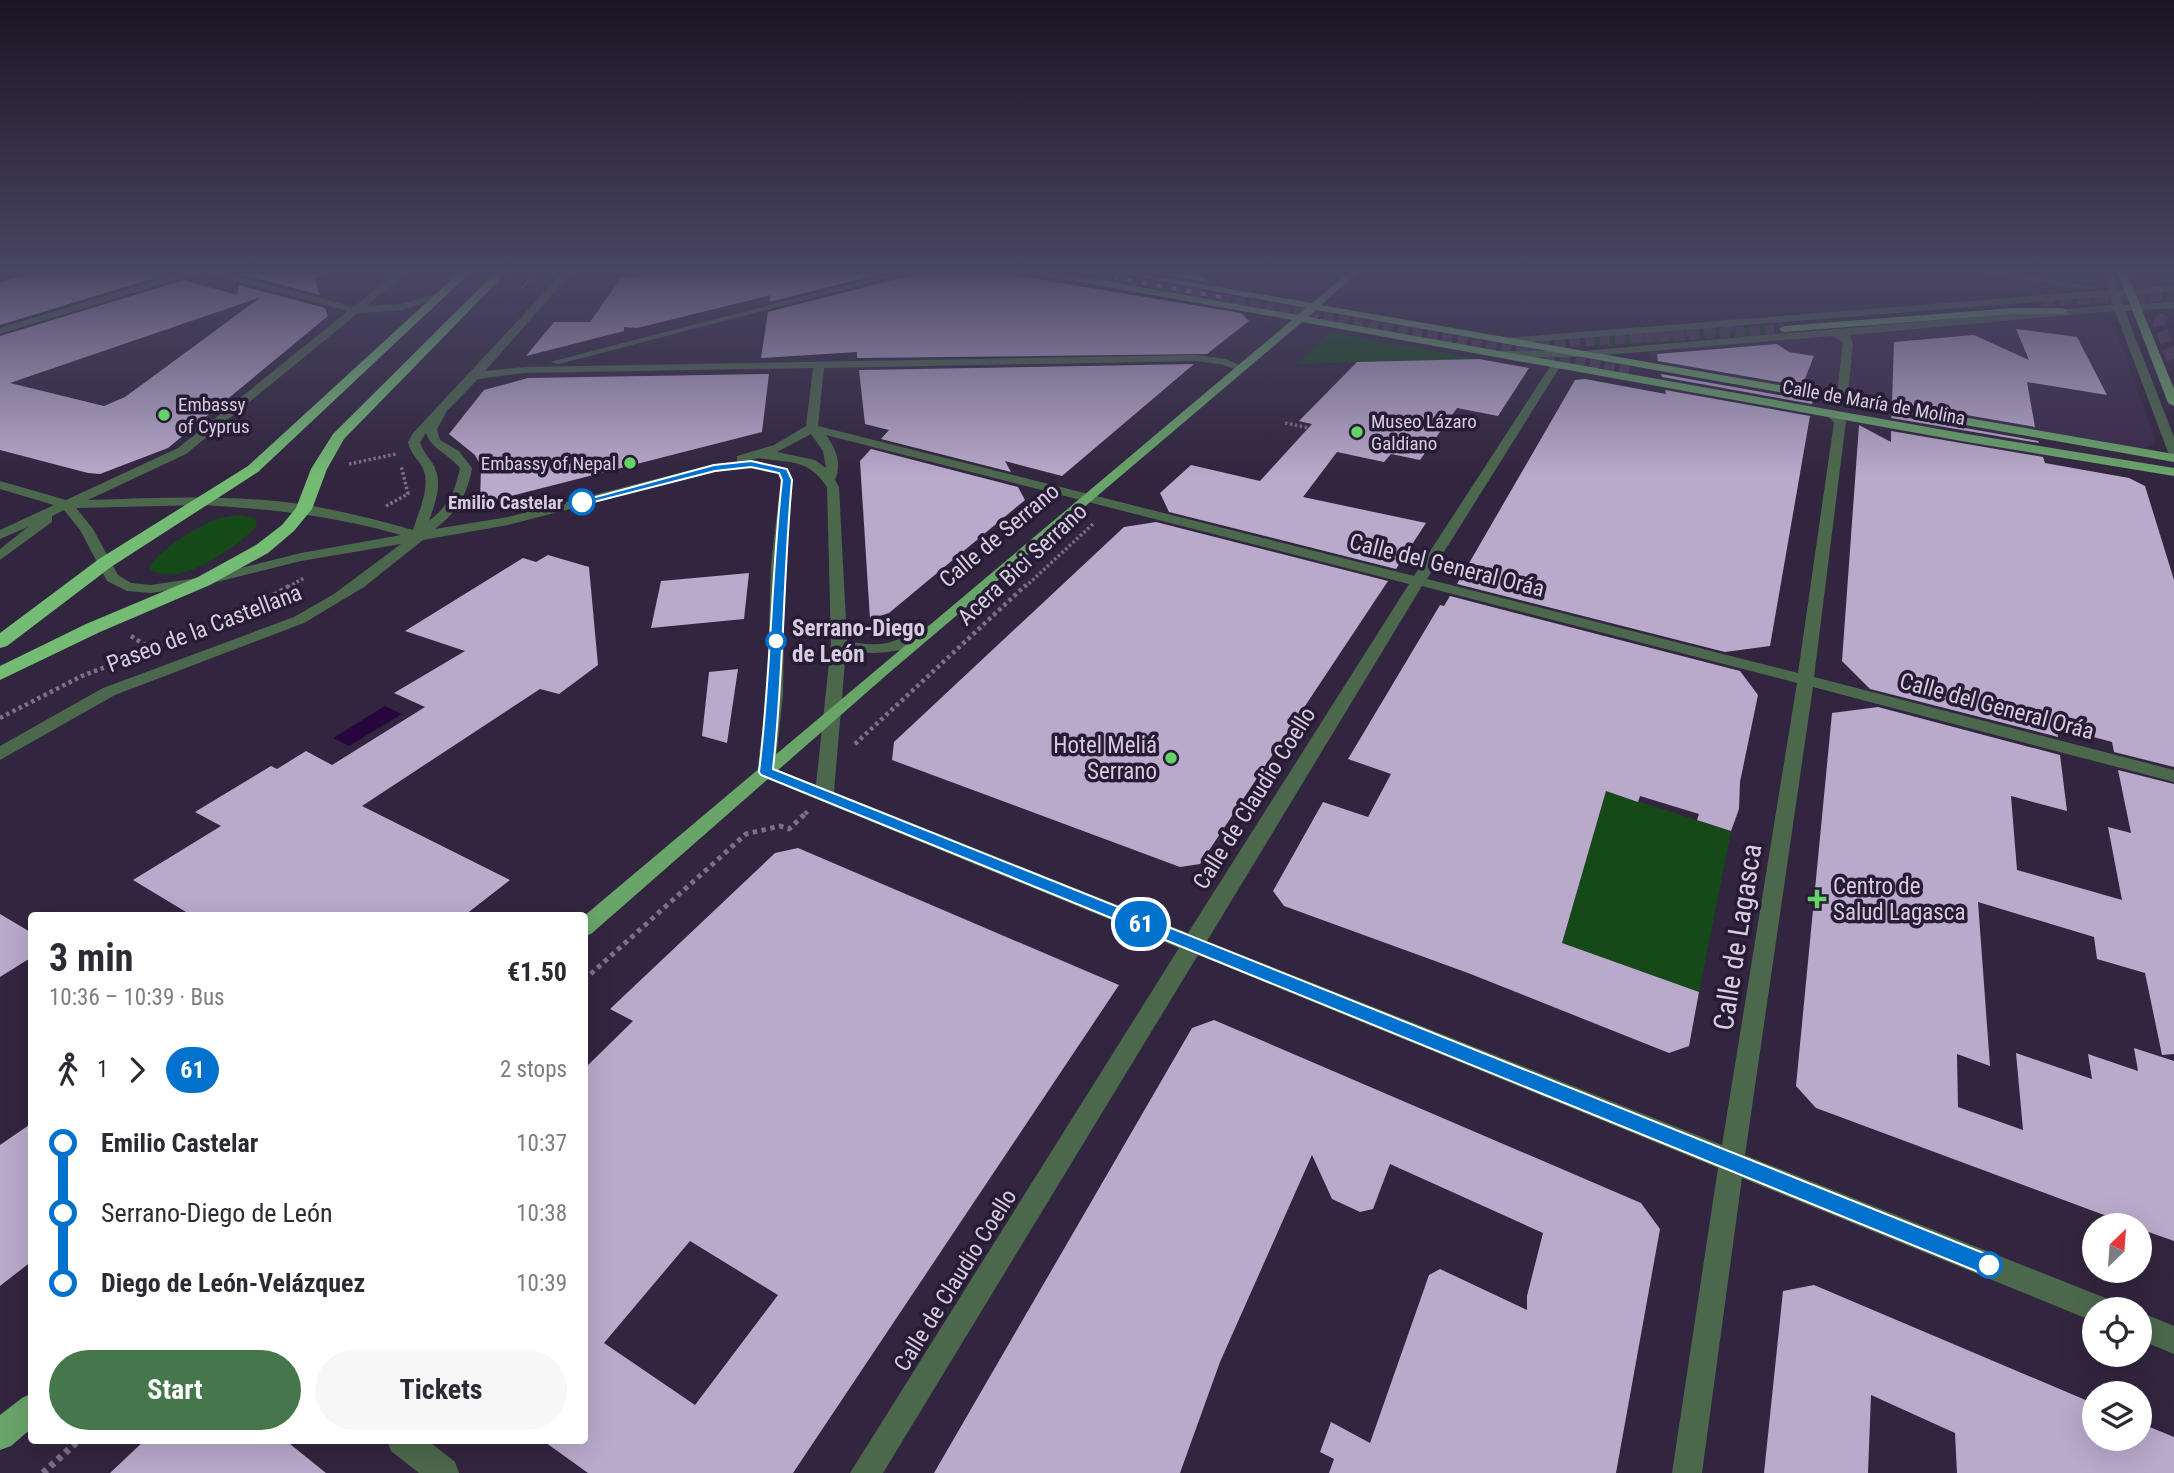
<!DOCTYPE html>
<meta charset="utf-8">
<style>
body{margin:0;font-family:"Roboto Condensed",sans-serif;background:#f7f7f7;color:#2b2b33;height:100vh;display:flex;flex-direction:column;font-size:26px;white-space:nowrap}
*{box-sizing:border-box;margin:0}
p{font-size:23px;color:#7c7c81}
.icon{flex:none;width:38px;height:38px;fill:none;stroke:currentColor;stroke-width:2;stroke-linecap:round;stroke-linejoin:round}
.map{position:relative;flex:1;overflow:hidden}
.drawer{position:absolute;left:28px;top:912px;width:560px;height:532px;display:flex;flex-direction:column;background:#fff;border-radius:7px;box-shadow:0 7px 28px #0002}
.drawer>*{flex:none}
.badge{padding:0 14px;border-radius:23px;font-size:24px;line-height:46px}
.needle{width:46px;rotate:25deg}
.controls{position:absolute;left:2082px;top:1213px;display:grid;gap:14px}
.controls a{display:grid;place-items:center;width:70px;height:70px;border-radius:50%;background:#fff;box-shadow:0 7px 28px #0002;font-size:35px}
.map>.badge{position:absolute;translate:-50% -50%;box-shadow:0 0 0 4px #fff}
.legs{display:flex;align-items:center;gap:10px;height:77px;padding:0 21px;font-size:23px}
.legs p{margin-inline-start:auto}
.headline{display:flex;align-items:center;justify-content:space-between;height:119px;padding:0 21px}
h1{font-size:38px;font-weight:700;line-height:52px}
.action{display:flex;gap:14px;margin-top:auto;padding:14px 21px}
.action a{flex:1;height:80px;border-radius:42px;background:#45774b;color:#fff;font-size:28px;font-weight:700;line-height:80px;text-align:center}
.action a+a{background:#f7f7f7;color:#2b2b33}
ul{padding:0 21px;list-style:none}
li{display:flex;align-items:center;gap:24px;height:70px;font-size:26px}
li i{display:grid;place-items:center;width:10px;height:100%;margin:0 9px;background:currentColor}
li i::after{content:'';width:18px;height:18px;margin:-9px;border:5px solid;border-radius:50%;background:#fff}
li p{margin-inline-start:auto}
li:first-child i{background:linear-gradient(#0000 50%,currentColor 0)}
li:last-child i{background:linear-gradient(currentColor 50%,#0000 0)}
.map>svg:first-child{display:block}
.built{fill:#3b2b4b}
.green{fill:#154a18}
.water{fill:#27063d}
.building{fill:#b9a9ca;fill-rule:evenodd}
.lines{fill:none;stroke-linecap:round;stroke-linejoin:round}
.major-tunnel{stroke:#4b3e57;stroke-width:10;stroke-dasharray:10 5;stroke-linecap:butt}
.highway-tunnel{stroke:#4b3e57;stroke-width:12;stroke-dasharray:12 6;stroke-linecap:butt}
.path-far4{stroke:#7b7086;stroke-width:2.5;stroke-dasharray:2 2;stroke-linecap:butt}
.path-far3{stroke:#7b7086;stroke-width:3.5;stroke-dasharray:2.5 2.5;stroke-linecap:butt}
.path-far2{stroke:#7b7086;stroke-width:4.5;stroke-dasharray:3.5 3.5;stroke-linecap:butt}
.path-far1{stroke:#7b7086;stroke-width:5;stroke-dasharray:4.5 4.5;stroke-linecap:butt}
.path{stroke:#7b7086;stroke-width:7;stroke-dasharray:5 5;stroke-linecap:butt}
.minor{fill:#4c684c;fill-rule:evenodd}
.major{fill:#69a469;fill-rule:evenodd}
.highway{fill:#74bb74;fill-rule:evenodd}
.line-1{fill:#0072ce;stroke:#fff;stroke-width:2}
.poi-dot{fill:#64d468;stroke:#281b35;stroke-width:2.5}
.stop-1-dot{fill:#fff;stroke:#0072ce;stroke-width:3.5}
.labels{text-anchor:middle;stroke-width:7;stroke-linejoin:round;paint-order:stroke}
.far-street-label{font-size:19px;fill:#d6cedf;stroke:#281b35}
.far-poi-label{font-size:19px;fill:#d6cedf;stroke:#281b35;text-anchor:start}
.far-stop-label{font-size:19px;font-weight:bold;fill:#d6cedf;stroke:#281b35;text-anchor:end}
.street-label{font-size:23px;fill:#d6cedf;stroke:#281b35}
.stop-label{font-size:23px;font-weight:bold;fill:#d6cedf;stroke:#281b35;text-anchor:start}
.poi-label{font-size:23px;fill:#d6cedf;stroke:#281b35;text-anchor:end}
.near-street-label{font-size:28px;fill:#d6cedf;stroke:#281b35}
</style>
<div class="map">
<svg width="2174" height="1473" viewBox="0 0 2174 1473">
<rect width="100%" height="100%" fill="#32253f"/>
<polygon class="built" points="2072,315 2100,317 2114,325 2156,443 2148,447 2134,447 1666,365 1650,359 1649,354 1650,350"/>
<g class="green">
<polygon points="1760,326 1774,333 1610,346 1575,340"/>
<polygon points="1330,332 1479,359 1297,364"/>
<path d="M241 515 255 518 257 526C237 546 179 590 150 569 150 555 199 526 214 520 222 517 231 516 241 515Z"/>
<polygon points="1606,791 1731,831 1699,992 1562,943"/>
</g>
<polygon class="water" points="385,706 402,714 349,746 333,738"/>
<g class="building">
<polygon points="45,270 145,270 164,275 0,325 0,282"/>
<polygon points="240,270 327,270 328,274 314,278 320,295 240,274"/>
<polygon points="646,270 896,270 769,302 771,295 637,328 624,327 624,331 526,356 554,322 590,322 622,277 641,276"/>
<polygon points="922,270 983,270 1241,313 1249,321 1207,354 857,358 857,352 761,358 768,312 920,273"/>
<polygon points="1132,270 1194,270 1208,282"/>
<polygon points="1116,275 1221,295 1226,300 1115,280"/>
<path d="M184 280 237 295 239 285 325 308 328 316 168 448 100 474 88 473 0 450V336ZM261 297 125 397 104 406 10 383Z"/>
<polygon points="2016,329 2077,337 2107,395 2027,382 2035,427 1892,402 1894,342 1974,335 2029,360"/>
<polygon points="1777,344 1789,352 1814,356 1802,386 1658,361 1657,354"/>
<polygon points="1479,359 1529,368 1498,416 1457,408 1420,460 1391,454 1384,462 1337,452 1303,497 1426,523 1396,569 1169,512 1160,493 1191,465 1260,481 1312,424 1299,421 1357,362"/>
<polygon points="1194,364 1062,476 1005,461 1011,472 881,439 889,430 865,424 859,370"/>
<polygon points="769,374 762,432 480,504 481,466 475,455 449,434 484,390 528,378"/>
<polygon points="1661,374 1813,401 1812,404 1662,377"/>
<polygon points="1585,379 1666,394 1665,390 1810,416 1770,646 1725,652 1457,584 1575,380"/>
<polygon points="1892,415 2038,441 2039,443 1891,418"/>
<polygon points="1859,425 1891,442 1891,431 2043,457 2045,463 2129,478 2145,486 2174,580 2174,767 2114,752 2112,742 2057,727 2058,737 1870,689 1842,661"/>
<polygon points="871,449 1018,487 1025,500 889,613 870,619 860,461"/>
<polygon points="1156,522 1388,581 1200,864 1180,867 892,760 894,742 1124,527"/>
<polygon points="548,555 589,567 598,665 559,694 540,689 362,806 510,880 465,915 191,915 133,880 221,826 195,812 271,766 277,769 306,751 332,765 425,707 394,693 465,651 405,631 523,558 536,562"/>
<polygon points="749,573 744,619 651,628 661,581"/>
<polygon points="1450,596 1740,671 1758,695 1740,782 1739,809 1731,831 1697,820 1699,814 1640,796 1638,802 1606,791 1562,943 1699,992 1689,1046 1669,1053 1468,973 1284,906 1273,891 1323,802 1368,817 1391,774 1348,759 1440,605 1444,606"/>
<polygon points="738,669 727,743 702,736 709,672"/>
<polygon points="1878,707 2060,755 2067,811 2011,796 2017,870 2122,900 2108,827 2131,833 2118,770 2174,784 2174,1054 2162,1055 2145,973 2097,959 2094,937 1978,902 1990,1066 1957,1054 1958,1107 2023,1130 2016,1053 2092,1079 2088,1054 2138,1071 2134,1048 2174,1061 2174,1241 2140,1229 2140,1225 2131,1225 1816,1108 1796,1086 1832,713"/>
<path d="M798 848 1119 985 793 1473H588L542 1440H584V1069L633 1021 610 1009 775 853ZM690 1241 778 1295 695 1405 604 1343Z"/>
<polygon points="0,914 32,933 32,957 0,977"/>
<polygon points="1214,1020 1641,1203 1660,1229 1616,1473 1329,1473 1334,1459 1320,1452 1331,1422 1370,1443 1429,1275 1440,1269 1527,1310 1527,1296 1543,1233 1390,1164 1373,1209 1360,1212 1332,1199 1312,1155 1220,1362 1180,1473 934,1473 1192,1028"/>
<polygon points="32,1123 32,1261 0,1286 0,1145"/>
<polygon points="1814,1285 2095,1404 2095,1438 2140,1438 2140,1423 2174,1437 2174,1473 1957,1473 1955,1433 1871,1395 1868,1473 1764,1473 1783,1291"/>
<polygon points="145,1440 285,1440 326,1473 110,1473"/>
</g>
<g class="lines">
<g class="major-tunnel">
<polyline points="1058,270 1629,371"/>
<polyline points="1525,345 1784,329"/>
</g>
<g class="highway-tunnel">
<polyline points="2042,300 2174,295"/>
<polyline points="2174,302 2168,304 2159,324 2174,363"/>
<polyline points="1632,337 1741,324"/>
</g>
<polyline class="path-far4" points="522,288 539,270"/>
<g class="path-far3">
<polyline points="1285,423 1309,428"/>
<polyline points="349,464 396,454"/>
<polyline points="386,506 408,494 401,465"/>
<polyline points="288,587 304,578"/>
<polyline points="1025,587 1093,524"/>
</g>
<g class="path-far2">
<polyline points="131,636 150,648"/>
<polyline points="0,718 82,676 235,617 291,585"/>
<polyline points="855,744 1026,585"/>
<polyline points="805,814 808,811"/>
</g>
<polyline class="path-far1" points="584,980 746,834 780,826 789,829 807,812"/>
<polyline class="path" points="43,1473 79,1440"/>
<g class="minor">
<path d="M190 270H214L354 307 400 270H409L366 306 402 304 439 293 444 296 403 310 358 313 186 454 88 500C150 498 213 495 276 501 323 506 368 517 413 530 418 513 430 489 424 471 420 460 410 454 408 442L413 433 565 270H574L485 371 524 367 1196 355 1226 359 1246 368 1241 371 1220 364 1196 361 824 368 818 426 1414 576 1551 365 1556 362 1561 365 1427 579 1798 673 1834 422 1825 414 1835 412 1846 421 1814 677 2174 770V782L1813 687 1745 1155 2108 1299 2112 1309H2095V1322L1742 1178 1702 1473H1672L1718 1168 1198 955 883 1473H850L1179 948 760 776 757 772 767 695 771 564 781 480 778 474 751 468 714 472 508 525 423 540 364 587 304 623 115 695 0 760V746L103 688 294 617 334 594 401 544 301 561 204 585 151 593 127 591 107 581 80 530 64 510 52 516V522L0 560V549L28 527 0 539V530L54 505 0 489V481L66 500 178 448 348 311 202 272 0 334V328ZM813 368 806 426 774 445 737 456V462L714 464 508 517 435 529C457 512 467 496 472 468L459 451 440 440 437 429 447 411 478 379 524 373ZM426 433C431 449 449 454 460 468 455 492 448 506 429 521 434 506 442 487 436 471 433 460 423 454 420 442ZM811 434 823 451 826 468 815 460 777 452ZM826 435 1409 584 1188 933 834 792 846 650C876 657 918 652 940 629L938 626C923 622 905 638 891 642 877 646 861 644 847 641L839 487 835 480C842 463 836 449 826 435ZM759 458C789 464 807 457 827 487L831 644 816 785 775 769 783 695 785 564 793 480 787 468 750 460ZM203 505C271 509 335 516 401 535L301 553 204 577 151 585 131 583 118 575 93 529 76 508ZM1422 586 1797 683 1722 1145 1207 941Z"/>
<polygon points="905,270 919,270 559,364 550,362"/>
<polygon points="1965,270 1986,270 2097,287 2092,290"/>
<polygon points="2103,270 2112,270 2118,290 2174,285 2174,291 2120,295 2123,305 2174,302 2174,308 2125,311 2174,437 2174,456 2168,452 2115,311 1849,335 1853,342 1848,394 1834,401 1828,398 1837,392 1843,342 1832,336 1582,357 1500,357 1495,354 1500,351 1582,351 2113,305 2111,296 1505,344 1500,341 1505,338 2109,290"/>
<polygon points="2140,1312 2174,1326 2174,1354 2140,1340"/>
<polygon points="387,1440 427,1440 455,1462 459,1473 419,1473 391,1451"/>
</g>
<g class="major">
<polygon points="1027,270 1044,270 1298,315 1306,308 1101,270 1119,270 1312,303 1352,270 1361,270 1321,305 2174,454 2174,462 1316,310 1308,317 1967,434 2174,468 2174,476 1967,442 1302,322 890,672 591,934 584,936 584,916 1292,320 1031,273"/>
<polygon points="2117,270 2126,270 2174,389 2174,406 2168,403"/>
<polygon points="2013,308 2063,308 2068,311 2063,314 2013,314 1784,332 1779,329 1784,326"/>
<polygon points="32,1393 32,1428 11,1446 0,1450 0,1415 22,1398"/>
</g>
<g class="highway">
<polygon points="462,270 473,270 258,472 111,567 7,646 0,648 0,633 99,559 248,466"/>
<polygon points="498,270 509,270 344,439 327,469 312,509 294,531 268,553 210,585 100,632 0,680 0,666 86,624 198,577 256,545 282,525 296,508 311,469 333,434"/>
</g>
</g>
<linearGradient id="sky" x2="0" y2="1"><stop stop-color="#1c1423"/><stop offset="0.57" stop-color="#494663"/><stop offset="1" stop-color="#494663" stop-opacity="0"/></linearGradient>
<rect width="2174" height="476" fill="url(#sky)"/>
<path class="line-1" d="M751 461 787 469 792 480C783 576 784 673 773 769L1996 1258 1999 1265 1996 1273 1989 1276 1981 1273 761 775 759 772C771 675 771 577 782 480L779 473 751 467 715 471 582 505 577 502 714 465Z"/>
<g class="poi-dot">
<circle cx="164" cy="415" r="7"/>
<circle cx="1357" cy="432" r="7"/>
<circle cx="630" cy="463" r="7"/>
<circle cx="1171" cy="758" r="7"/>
<path d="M1813.5 888.5h7v7h7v7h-7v7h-7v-7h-7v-7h7z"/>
</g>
<g class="stop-1-dot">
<circle cx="582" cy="502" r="12"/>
<circle cx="776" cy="641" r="9"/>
<circle cx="1989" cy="1265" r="12"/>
</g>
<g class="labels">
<g class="far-street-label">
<text transform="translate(1874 402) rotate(10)" y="7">Calle de María de Molina</text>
</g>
<g class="far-poi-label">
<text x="178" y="411">Embassy<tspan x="178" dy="22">of Cyprus</tspan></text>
<text x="1371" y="428">Museo Lázaro<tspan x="1371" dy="22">Galdiano</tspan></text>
<text x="616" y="470" text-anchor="end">Embassy of Nepal</text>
</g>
<g class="far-stop-label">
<text x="563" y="509">Emilio Castelar</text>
</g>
<g class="street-label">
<text transform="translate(999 535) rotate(-40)" y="8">Calle de Serrano</text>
<text transform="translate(1022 564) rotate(-43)" y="8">Acera Bici Serrano</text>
<text transform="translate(1447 565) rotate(14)" y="8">Calle del General Oráa</text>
<text transform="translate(204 628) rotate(-21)" y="8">Paseo de la Castellana</text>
<text transform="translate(1997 706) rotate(15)" y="8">Calle del General Oráa</text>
<text transform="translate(1254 798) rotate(-58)" y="8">Calle de Claudio Coello</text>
<text transform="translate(955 1280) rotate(-58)" y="8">Calle de Claudio Coello</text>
</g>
<g class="stop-label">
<text x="792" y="636">Serrano-Diego<tspan x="792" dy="26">de León</tspan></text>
</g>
<g class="poi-label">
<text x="1157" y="753">Hotel Meliá<tspan x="1157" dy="26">Serrano</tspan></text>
<text x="1833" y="894" text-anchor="start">Centro de<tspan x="1833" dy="26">Salud Lagasca</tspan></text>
</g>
<g class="near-street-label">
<text transform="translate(1737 937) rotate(-81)" y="10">Calle de Lagasca</text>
</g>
</g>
</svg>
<div class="controls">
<a><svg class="needle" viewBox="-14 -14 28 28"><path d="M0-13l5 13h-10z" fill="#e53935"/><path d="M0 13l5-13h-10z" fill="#7c7c81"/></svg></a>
<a><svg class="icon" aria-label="locate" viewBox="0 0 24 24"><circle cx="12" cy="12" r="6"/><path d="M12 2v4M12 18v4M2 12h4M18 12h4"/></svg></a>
<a><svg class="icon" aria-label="layers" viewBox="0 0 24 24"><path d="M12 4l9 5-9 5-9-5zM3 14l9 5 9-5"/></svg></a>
</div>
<b class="badge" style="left:1141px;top:924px;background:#0072ce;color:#fff">61</b>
<section class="drawer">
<div class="headline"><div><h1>3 min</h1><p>10:36 – 10:39 · Bus</p></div><b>€1.50</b></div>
<div class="legs"><svg class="icon" aria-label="walk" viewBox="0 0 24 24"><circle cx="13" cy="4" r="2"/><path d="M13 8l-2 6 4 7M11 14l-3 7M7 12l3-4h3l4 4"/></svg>1<svg class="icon" aria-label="forward" viewBox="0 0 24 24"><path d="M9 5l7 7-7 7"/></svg><b class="badge" style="background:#0072ce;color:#fff">61</b><p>2 stops</p></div>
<ul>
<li><i style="color:#0072ce"></i><b>Emilio Castelar</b><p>10:37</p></li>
<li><i style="color:#0072ce"></i><span>Serrano-Diego de León</span><p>10:38</p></li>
<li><i style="color:#0072ce"></i><b>Diego de León-Velázquez</b><p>10:39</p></li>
</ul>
<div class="action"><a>Start</a><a>Tickets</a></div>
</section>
</div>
